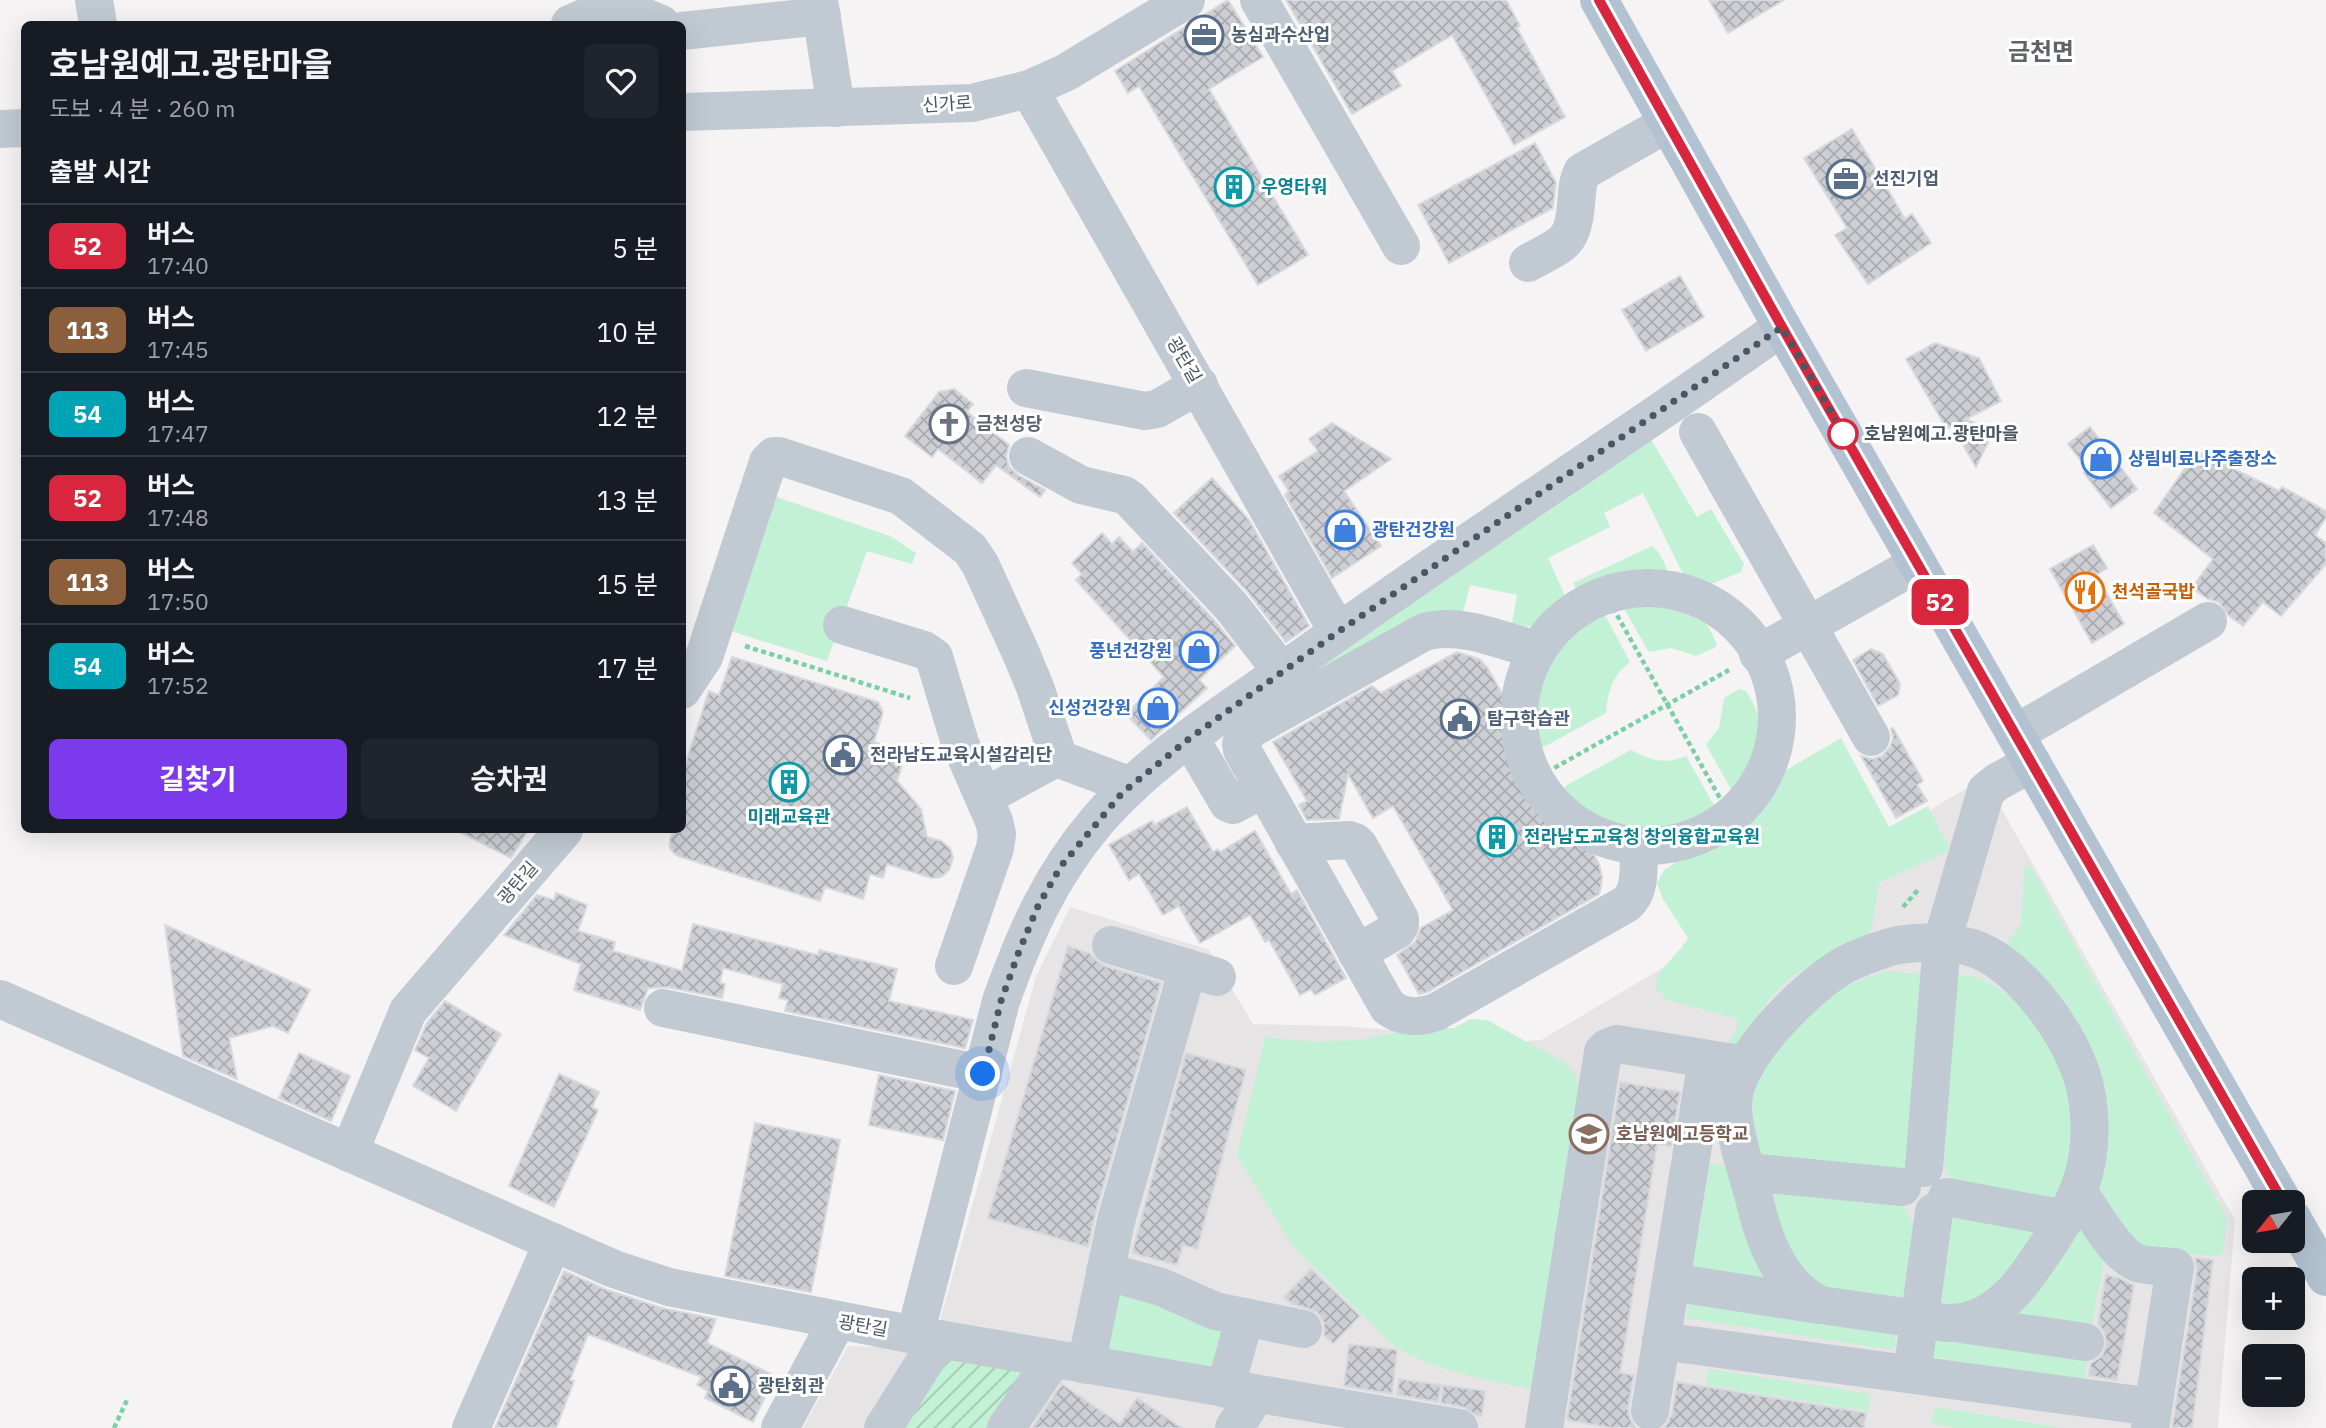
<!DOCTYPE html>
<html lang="ko">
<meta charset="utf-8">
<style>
body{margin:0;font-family:"IBM Plex Sans","Noto Sans KR",sans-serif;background:#20242c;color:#f1f3f6;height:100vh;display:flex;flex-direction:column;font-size:26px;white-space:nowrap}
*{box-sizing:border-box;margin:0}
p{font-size:23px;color:#9ea1a6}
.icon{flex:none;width:38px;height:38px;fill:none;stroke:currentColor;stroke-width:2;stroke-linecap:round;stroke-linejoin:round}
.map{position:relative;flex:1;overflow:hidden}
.panel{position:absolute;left:21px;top:21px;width:665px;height:812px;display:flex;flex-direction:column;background:#171b24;border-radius:10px;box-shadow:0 7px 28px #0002}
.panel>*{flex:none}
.badge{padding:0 14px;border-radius:10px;font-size:24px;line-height:46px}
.needle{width:46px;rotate:240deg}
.buttons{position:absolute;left:2242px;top:1190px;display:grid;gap:14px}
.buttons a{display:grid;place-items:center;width:63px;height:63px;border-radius:10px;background:#171b24;box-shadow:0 7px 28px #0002;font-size:35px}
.you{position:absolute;width:35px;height:35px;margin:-18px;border:5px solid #fff;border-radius:50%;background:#1a73e8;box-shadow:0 0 0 10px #1a73e833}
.map>.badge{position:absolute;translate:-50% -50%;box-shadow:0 0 0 4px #fff}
h2{padding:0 28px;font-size:26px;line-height:63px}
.round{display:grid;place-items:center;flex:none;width:74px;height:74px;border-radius:10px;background:#20242c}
.head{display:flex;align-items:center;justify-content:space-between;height:119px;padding:0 28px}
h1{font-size:33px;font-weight:700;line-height:52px}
.button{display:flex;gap:14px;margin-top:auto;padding:14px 28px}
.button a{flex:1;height:80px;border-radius:10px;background:#7c3aed;color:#fff;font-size:28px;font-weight:700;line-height:80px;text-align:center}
.button a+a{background:#20242c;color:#f1f3f6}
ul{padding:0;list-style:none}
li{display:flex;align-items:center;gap:21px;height:84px;padding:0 28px;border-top:2px solid #363941}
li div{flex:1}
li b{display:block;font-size:26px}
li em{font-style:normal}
li .badge{min-width:77px;font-weight:700;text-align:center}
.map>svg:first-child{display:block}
.education{fill:#e6e4e5}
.grass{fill:#c3f1d5}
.garden{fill:url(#garden-furrows)}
.building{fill:url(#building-cross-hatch);stroke:#d7d9de;stroke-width:2}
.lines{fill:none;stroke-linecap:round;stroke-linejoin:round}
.path{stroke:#7ad0a6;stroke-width:4.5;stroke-dasharray:5 3.5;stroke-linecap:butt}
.minor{stroke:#c1cad2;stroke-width:38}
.major{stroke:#b3c2d1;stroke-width:38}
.line-casing{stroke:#fff;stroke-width:16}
.line{stroke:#d7263d;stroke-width:10}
.walk{stroke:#4a5661;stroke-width:7;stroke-dasharray:0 12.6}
.stop-dot{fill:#fff;stroke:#d7263d;stroke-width:3.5}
.labels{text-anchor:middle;stroke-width:6;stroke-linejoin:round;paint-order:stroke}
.service-label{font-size:18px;font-weight:bold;fill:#4e5e75;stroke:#fff;text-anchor:start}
.street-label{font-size:18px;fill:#4a5661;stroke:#fff}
.culture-label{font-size:18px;font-weight:bold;fill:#0d838f;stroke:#fff;text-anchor:start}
.worship-label{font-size:18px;font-weight:bold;fill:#5b616d;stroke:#fff;text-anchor:start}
.stop-label{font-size:18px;font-weight:bold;fill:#4a5661;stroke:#fff;text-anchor:start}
.shop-label{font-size:18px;font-weight:bold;fill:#366cbe;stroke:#fff;text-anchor:start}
.food-label{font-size:18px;font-weight:bold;fill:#c56008;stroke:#fff;text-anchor:start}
.education-label{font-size:18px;font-weight:bold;fill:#785e54;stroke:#fff;text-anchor:start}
.district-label{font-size:24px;font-weight:bold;fill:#5f6368;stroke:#fff}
</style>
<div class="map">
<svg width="2326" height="1428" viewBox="0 0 2326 1428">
<defs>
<pattern id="garden-furrows" width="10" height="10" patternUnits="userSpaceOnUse" patternTransform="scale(1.75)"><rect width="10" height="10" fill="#c3f1d5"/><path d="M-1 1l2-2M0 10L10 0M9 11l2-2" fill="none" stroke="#a0c6b0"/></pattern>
<pattern id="building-cross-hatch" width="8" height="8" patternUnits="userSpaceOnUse" patternTransform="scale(1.75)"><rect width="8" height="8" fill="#cdcfd5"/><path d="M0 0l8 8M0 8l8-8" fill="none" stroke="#a8abb0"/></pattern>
</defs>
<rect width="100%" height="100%" fill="#f5f3f3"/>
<polygon class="education" points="1984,778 2235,1220 2218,1428 803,1428 848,1346 932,1349 1036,977 1070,907 1209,950 1253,1024 1342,1026 1526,1041 1541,1040"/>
<g class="grass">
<polygon points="1649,436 1697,517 1711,509 1744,564 1741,572 1711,584 1686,580 1643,493 1604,513 1610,527 1548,558 1567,600 1530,626 1511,630 1517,595 1470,585 1461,620 1287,690"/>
<polygon points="765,493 890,536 916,553 912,564 867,551 827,661 721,628"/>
<path d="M1652 546C1661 552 1666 567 1670 577L1667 578 1638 576 1609 579 1578 593 1573 583Z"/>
<path d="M1636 603C1657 605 1690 607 1706 624 1711 630 1714 638 1717 645L1716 647 1696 656 1671 648 1649 652 1623 607 1626 604Z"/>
<path d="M1603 611 1630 662C1612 676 1608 691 1606 713L1542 748 1536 749 1529 740 1528 689 1532 673 1563 632 1596 612Z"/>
<path d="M1739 689 1746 691C1751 699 1756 707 1758 716 1761 732 1748 786 1732 791L1706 745 1719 728 1724 698Z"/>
<path d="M1841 738 1889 827 1928 806 1949 848 1946 852 1879 883C1876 899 1875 917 1870 932 1862 958 1808 961 1788 980 1765 1001 1749 1028 1733 1053L1727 1045 1737 1029 1738 1019 1668 1000 1656 988C1655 969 1680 954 1688 938L1663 899 1657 883 1664 870 1734 825 1746 812 1771 779Z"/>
<path d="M1631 750C1650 760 1665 765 1686 756L1715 807 1711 812C1681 828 1647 842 1612 829 1596 823 1581 810 1566 800L1563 789 1567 785Z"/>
<polygon points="2025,865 2031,867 2227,1218 2223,1252 2219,1256 2179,1253 2144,1258 2094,1202 2104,1135 2005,946 2021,924"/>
<polygon points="1885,971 1924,974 1908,1165 1899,1170 1760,1158 1747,1095 1774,1049 1839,988"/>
<polygon points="1961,975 1981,978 2017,1000 2071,1079 2076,1149 2052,1206 1952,1184 1943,1164 1957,976"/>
<path d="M1471 1019 1487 1020 1565 1063 1576 1076 1580 1094 1536 1390C1487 1380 1436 1372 1393 1345L1292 1245 1237 1156 1265 1037 1315 1042 1357 1040 1421 1028H1454Z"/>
<polygon points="1702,1162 1732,1168 1783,1283 1684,1276"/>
<polygon points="1761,1185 1896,1197 1914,1224 1904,1294 1900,1299 1806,1288"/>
<polygon points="1946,1215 2043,1226 2025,1260 1980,1302 1936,1310"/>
<polygon points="2087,1227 2102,1250 2104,1261 2089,1336 1984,1323 2064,1233"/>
<polygon points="1113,1287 1225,1318 1214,1374 1096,1354"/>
<polygon points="1690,1292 1898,1325 1894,1350 1686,1318"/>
<polygon points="1936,1332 2088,1356 2084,1382 1932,1357"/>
<polygon points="1708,1369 1871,1394 1868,1411 1706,1385"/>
<polygon points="1935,1407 2063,1428 1958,1428 1932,1424"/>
</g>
<polygon class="garden" points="940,1354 1033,1369 995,1428 893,1428"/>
<g class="building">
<polygon points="1228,0 1263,57 1209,89 1308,255 1258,285 1139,86 1128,93 1115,71"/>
<polygon points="1286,0 1506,0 1520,26 1517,28 1565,117 1514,145 1452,35 1392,71 1401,86 1352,114"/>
<polygon points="1709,0 1784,0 1728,33"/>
<polygon points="1852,129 1905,219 1912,214 1931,243 1868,284 1835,235 1847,228 1804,158"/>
<polygon points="1535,143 1556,183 1553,208 1449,263 1418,205"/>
<polygon points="1680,276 1704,317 1646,351 1622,310"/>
<polygon points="1935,343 1979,358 2001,401 1966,419 1993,432 1976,467 1952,426 1947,429 1906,359"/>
<polygon points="954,389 973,404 967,412 1009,445 1006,456 1009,467 1018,475 1045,490 1040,497 996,465 982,483 938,449 932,457 905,436 939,392"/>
<polygon points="1332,423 1391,459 1344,491 1381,546 1332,578 1285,495 1289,491 1279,476 1318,451 1309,439"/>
<polygon points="2090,427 2137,489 2111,508 2084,473 2088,470 2068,444"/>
<polygon points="2197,451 2279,491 2282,487 2326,511 2326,518 2315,535 2326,543 2326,564 2281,616 2263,602 2243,626 2228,615 2219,602 2208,599 2192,588 2213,559 2154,513"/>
<polygon points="1212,478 1249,520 1309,626 1286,642 1247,591 1174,513"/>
<polygon points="1102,533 1112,544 1119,537 1133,552 1142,543 1214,620 1235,646 1199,680 1207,688 1151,740 1126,714 1164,677 1076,580 1082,574 1072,563"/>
<polygon points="2093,545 2107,568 2096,575 2124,624 2092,643 2050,569"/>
<polygon points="1871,649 1883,654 1900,684 1898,695 1878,706 1853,660"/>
<polygon points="1457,652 1479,659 1487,667 1599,864 1602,877 1601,887 1599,894 1427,992 1419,994 1397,955 1415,942 1421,928 1453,910 1393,806 1373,818 1348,774 1339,819 1307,820 1299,805 1307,801 1273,742 1372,686 1381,693"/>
<polygon points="732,657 878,702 883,712 874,742 906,753 897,781 921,809 927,837 941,841 950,848 953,858 949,870 941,877 932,878 887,864 883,878 870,874 863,899 825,887 820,901 678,856 674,853 670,848 670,840 673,830 682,830 682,775 709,691 719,695"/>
<polygon points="1893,728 1923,781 1917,785 1927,801 1896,818 1861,756 1872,759 1882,756 1890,747 1893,738 1891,729"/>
<polygon points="1187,807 1213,852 1218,849 1220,852 1255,831 1291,894 1297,890 1346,978 1315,995 1311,989 1300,995 1269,940 1265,942 1250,915 1200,943 1179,906 1163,915 1139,874 1129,880 1109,845 1152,821 1154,825"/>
<polygon points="456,830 528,830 511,858"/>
<polygon points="556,893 587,905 578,931 615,942 613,951 682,971 693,924 818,955 819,950 897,969 889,1001 973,1020 965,1048 785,1011 788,1000 779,998 783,984 723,968 720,983 725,984 722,998 667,987 648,988 640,1010 574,990 581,964 504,935 537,895 554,900"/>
<polygon points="165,925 310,990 288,1033 273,1026 229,1038 237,1079 183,1056"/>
<polygon points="1068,946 1091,954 1096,960 1105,966 1161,983 1095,1215 1088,1247 988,1218"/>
<polygon points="445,1001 501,1034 456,1111 413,1086 429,1058 415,1050 427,1023"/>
<polygon points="299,1053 350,1076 331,1121 279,1098"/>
<polygon points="1186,1053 1246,1070 1197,1249 1183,1245 1177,1265 1132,1253"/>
<polygon points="559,1074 599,1092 592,1107 598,1110 554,1207 509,1186"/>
<polygon points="879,1075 955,1091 943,1140 869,1125"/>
<polygon points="1620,1082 1680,1092 1671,1146 1657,1144 1620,1373 1634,1375 1628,1408 1630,1419 1636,1428 1613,1428 1567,1420"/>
<polygon points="755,1123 840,1140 811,1292 725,1276"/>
<polygon points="2195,1258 2213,1260 2192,1428 2172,1428 2197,1270"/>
<polygon points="1311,1269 1360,1316 1333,1344 1324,1335 1324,1323 1318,1313 1307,1308 1292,1304 1284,1297"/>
<polygon points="564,1271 607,1290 662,1308 716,1319 707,1343 775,1376 753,1422 705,1398 708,1391 697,1385 702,1377 588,1334 570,1380 574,1381 556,1428 495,1428"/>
<polygon points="2106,1275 2119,1278 2134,1285 2117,1380 2089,1376 2091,1363 2102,1356 2106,1346 2105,1333 2098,1324"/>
<polygon points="1349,1344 1397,1350 1392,1394 1344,1386"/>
<polygon points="1399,1379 1441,1385 1438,1402 1397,1395"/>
<polygon points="1677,1382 1866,1413 1864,1428 1663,1428 1667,1424 1672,1414"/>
<polygon points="1062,1384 1120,1424 1137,1398 1182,1428 1032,1428"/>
<polygon points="1443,1385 1485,1391 1482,1416 1476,1415 1463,1407 1441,1403"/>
</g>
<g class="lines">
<g class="path">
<polyline points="1613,608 1721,800"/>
<polyline points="745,646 910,698"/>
<polyline points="903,761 919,750 923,744"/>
<polyline points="1547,772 1729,670"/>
<polyline points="1903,907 1918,890"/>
<polyline points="114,1428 127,1400"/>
</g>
<g class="minor">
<polyline points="94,0 98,24"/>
<polyline points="819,0 836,108"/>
<polyline points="1259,0 1401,246"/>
<polyline points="570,24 613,5 619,6 661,24"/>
<polyline points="682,31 822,16"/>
<polyline points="1029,89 1338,632"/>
<polyline points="682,112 972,103 1029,89 1065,73 1186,0"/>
<polyline points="0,129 24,128"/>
<path d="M1528 263C1561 244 1573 246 1576 204 1577 193 1577 182 1582 172L1668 123"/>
<polyline points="1026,388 1145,411 1157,409 1199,385"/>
<polyline points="1698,432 1871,737"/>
<polyline points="1028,456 1081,485 1124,495 1130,499 1231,606 1282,672"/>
<circle cx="1648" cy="717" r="129"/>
<polyline points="842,625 924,650 934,657 960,743 994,821 997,834 995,848 954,966"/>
<path d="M1536 650C1499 640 1462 622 1424 632L1249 730 1241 744 1242 750 1388 1007C1402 1018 1420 1018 1436 1012L1626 904C1642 891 1638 866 1639 847"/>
<polyline points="1758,654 1917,564"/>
<polyline points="682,690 704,657 768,462 774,456 779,456 901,496 970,549 980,564 1020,651 1035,687 1059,759"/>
<polyline points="2015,734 2208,621"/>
<polyline points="1190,738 1228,803 1233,805 1263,789"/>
<polyline points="984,797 1052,760 1059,759 1131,786"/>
<polyline points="1294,843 1349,840 1355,842 1359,846 1400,919 1400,925 1397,930 1357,953"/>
<path d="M1942 942C1954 944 1967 945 1978 950 2020 967 2062 1025 2078 1065 2090 1093 2092 1131 2087 1160 2080 1200 2057 1232 2035 1264 2015 1295 1985 1325 1946 1323L1821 1305C1781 1287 1764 1242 1755 1202 1748 1174 1732 1130 1733 1103 1734 1057 1807 987 1844 965 1856 959 1871 953 1884 949 1901 942 1923 943 1942 942Z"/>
<polyline points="1111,945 1217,977"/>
<path d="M0 999 614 1269 669 1287 915 1335 1001 1001C1025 934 1050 876 1097 821 1151 757 1235 706 1303 657 1461 544 1624 439 1782 327"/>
<polyline points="663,1008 983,1074"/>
<polyline points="349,1153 408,1011 564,830"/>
<polyline points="1924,1168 1942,942 1986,791 1997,782 2032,763"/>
<polyline points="1748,1172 1902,1187"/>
<path d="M2079 1193C2093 1212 2117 1259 2141 1264 2152 1266 2164 1266 2175 1267L2150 1428"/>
<polyline points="1947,1197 2065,1219"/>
<polyline points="1105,1271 1161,1287 1215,1311 1303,1329"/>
<polyline points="1671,1282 1819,1305"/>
<polyline points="1961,1324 2085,1342"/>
<polyline points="915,1335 1459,1428"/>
<polyline points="1661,1341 2153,1407"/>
<polyline points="1086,1365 1116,1221 1188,968"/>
<polyline points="1912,1374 1934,1212"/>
<polyline points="1225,1389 1245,1317"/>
<polyline points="1650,1411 1707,1059"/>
<polyline points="471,1428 553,1242"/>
<polyline points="780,1428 837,1321"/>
<polyline points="883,1428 939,1339"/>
<polyline points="1006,1428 1053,1359"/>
<polyline points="1234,1428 1257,1394"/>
<polyline points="1544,1428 1603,1052 1607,1048 1617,1044 1746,1065"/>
</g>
<g class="major">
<polyline points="1599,0 1782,327 2283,1202"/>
<polyline points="2292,1218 2326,1277"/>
</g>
</g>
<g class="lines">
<defs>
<polyline id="line" points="1599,0 1782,327 2283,1202"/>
</defs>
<use href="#line" class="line-casing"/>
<use href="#line" class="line"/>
<polyline class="walk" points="983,1074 1001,1001 1018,954 1038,906 1061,866 1122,793 1190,738 1338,632 1782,327 1850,445 1843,434"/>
</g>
<defs>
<symbol id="office-ring" viewBox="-11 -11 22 22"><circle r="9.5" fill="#fff" stroke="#5c6f8a" stroke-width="1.5"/><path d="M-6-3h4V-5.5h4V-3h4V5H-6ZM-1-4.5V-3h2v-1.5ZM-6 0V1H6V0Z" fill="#5c6f8a"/></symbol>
<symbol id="building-ring" viewBox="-11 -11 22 22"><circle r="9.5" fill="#fff" stroke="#0f9aa8" stroke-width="1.5"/><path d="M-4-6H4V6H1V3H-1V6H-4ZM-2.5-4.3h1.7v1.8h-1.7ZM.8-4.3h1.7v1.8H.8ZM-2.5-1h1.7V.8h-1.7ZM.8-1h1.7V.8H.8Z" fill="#0f9aa8"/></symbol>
<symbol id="church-ring" viewBox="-11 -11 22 22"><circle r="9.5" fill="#fff" stroke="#6b7280" stroke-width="1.5"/><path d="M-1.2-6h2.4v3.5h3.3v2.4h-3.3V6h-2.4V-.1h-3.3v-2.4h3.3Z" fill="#6b7280"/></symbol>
<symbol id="shop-ring" viewBox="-11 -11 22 22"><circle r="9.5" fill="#fff" stroke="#3f7fe0" stroke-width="1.5"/><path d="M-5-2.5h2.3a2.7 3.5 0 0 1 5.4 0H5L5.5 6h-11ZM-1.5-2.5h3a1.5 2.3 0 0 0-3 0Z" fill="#3f7fe0"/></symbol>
<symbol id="restaurant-ring" viewBox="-11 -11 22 22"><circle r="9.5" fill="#fff" stroke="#e8710a" stroke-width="1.5"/><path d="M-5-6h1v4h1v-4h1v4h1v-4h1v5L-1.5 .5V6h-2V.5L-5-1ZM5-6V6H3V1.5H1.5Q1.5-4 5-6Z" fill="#e8710a"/></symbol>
<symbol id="civic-ring" viewBox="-11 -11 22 22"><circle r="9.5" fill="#fff" stroke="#5c6f8a" stroke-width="1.5"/><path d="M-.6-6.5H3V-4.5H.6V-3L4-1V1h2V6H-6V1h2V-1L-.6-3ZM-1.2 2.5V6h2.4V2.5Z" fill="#5c6f8a"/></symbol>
<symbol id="school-ring" viewBox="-11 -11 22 22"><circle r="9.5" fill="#fff" stroke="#8d6e63" stroke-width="1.5"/><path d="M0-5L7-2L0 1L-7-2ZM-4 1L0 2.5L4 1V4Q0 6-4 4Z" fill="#8d6e63"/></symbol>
</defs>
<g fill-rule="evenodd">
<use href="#office-ring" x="1182" y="13" width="44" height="44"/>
<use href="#office-ring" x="1824" y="157" width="44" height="44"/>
<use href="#building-ring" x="1212" y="165" width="44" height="44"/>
<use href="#church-ring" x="927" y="402" width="44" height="44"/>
<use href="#shop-ring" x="2079" y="437" width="44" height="44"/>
<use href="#shop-ring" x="1323" y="508" width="44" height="44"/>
<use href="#restaurant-ring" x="2063" y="570" width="44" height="44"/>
<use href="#shop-ring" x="1177" y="629" width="44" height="44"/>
<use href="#shop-ring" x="1136" y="686" width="44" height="44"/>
<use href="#civic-ring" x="1438" y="697" width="44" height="44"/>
<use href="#civic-ring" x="821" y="733" width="44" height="44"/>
<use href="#building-ring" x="767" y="760" width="44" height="44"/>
<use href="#building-ring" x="1475" y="815" width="44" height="44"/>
<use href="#school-ring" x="1567" y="1112" width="44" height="44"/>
<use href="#civic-ring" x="709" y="1364" width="44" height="44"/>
</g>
<circle class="stop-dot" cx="1843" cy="434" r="14"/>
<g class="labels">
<g class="service-label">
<text x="1231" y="41">농심과수산업</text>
<text x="1873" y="185">선진기업</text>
<text x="1487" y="725">탐구학습관</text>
<text x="870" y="761">전라남도교육시설감리단</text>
<text x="758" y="1392">광탄회관</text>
</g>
<g class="street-label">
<text transform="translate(947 104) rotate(-4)" y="6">신가로</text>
<text transform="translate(1184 360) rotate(60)" y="6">광탄길</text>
<text transform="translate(518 883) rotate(-49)" y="6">광탄길</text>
<text transform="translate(863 1326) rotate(10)" y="6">광탄길</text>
</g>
<g class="culture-label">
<text x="1261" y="193">우영타워</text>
<text x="789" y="823" text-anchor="middle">미래교육관</text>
<text x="1524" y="843">전라남도교육청 창의융합교육원</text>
</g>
<g class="worship-label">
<text x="976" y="430">금천성당</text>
</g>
<g class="stop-label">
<text x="1864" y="440">호남원예고.광탄마을</text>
</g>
<g class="shop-label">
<text x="2128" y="465">상림비료나주출장소</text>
<text x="1372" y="536">광탄건강원</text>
<text x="1172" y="657" text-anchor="end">풍년건강원</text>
<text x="1131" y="714" text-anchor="end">신성건강원</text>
</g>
<g class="food-label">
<text x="2112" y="598">천석골국밥</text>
</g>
<g class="education-label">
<text x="1616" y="1140">호남원예고등학교</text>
</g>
<g class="district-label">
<text x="2041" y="60">금천면</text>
</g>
</g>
</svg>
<div class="buttons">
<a><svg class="needle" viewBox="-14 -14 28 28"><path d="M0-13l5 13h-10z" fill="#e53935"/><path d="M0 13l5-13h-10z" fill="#9ea1a6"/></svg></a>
<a>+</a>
<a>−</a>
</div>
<div class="you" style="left:983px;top:1074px"></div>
<b class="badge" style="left:1940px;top:602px;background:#d7263d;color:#fff">52</b>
<section class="panel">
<div class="head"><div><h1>호남원예고.광탄마을</h1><p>도보 · 4 분 · 260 m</p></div><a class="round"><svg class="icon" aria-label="heart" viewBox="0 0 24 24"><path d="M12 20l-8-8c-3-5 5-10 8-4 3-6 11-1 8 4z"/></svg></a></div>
<h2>출발 시간</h2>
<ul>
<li><span class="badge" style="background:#d7263d;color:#fff">52</span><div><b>버스</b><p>17:40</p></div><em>5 분</em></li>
<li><span class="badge" style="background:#8b5e3c;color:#fff">113</span><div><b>버스</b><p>17:45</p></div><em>10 분</em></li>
<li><span class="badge" style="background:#00a3b4;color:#fff">54</span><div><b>버스</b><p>17:47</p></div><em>12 분</em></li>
<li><span class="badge" style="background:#d7263d;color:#fff">52</span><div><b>버스</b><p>17:48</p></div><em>13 분</em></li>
<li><span class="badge" style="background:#8b5e3c;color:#fff">113</span><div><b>버스</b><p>17:50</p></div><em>15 분</em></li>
<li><span class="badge" style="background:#00a3b4;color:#fff">54</span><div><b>버스</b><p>17:52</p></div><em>17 분</em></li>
</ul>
<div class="button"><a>길찾기</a><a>승차권</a></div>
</section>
</div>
